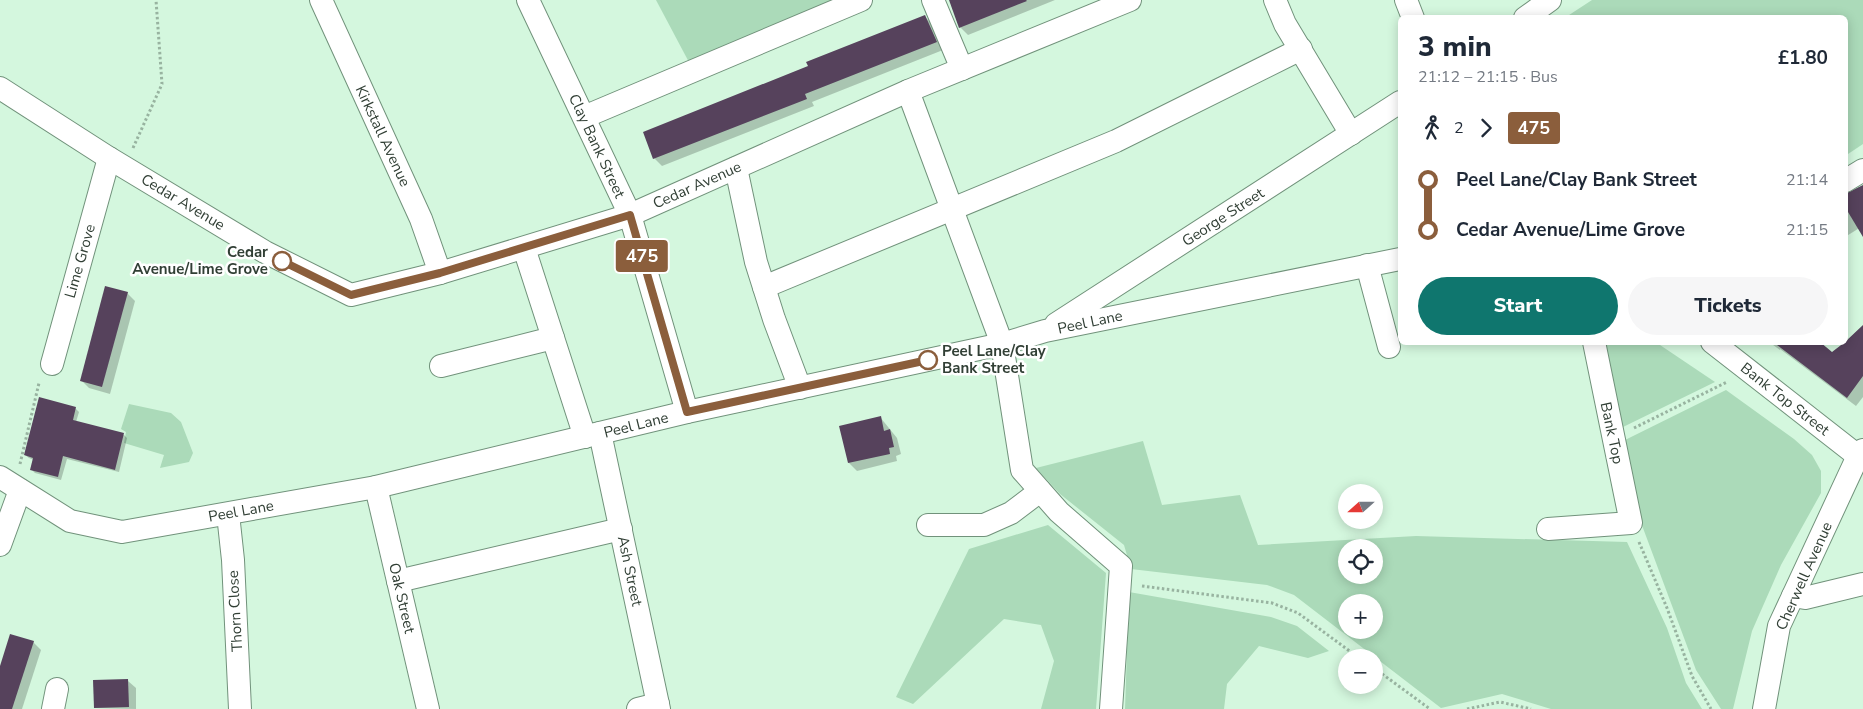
<!DOCTYPE html>
<meta charset="utf-8">
<style>
body{margin:0;font-family:"Nunito Sans",sans-serif;background:#f6f6f7;color:#1f2937;height:100vh;display:flex;flex-direction:column;font-size:19px;white-space:nowrap}
*{box-sizing:border-box;margin:0}
p{font-size:16px;color:#747a83}
.icon{flex:none;width:28px;height:28px;fill:none;stroke:currentColor;stroke-width:2;stroke-linecap:round;stroke-linejoin:round}
.map{position:relative;flex:1;overflow:hidden}
.details{position:absolute;left:1398px;top:15px;width:450px;height:330px;display:flex;flex-direction:column;background:#fff;border-radius:8px;box-shadow:0 2px 12px #0003}
.details>*{flex:none}
.badge{padding:0 10px;border-radius:4px;font-size:18px;line-height:32px}
.needle{width:32px;rotate:249deg}
.tools{position:absolute;left:1338px;top:484px;display:grid;gap:10px}
.tools a{display:grid;place-items:center;width:45px;height:45px;border-radius:50%;background:#fff;box-shadow:0 2px 12px #0003;font-size:25px}
.map>.badge{position:absolute;translate:-50% -50%;box-shadow:0 0 0 2px #fff}
.legs{display:flex;align-items:center;gap:8px;height:55px;padding:0 20px;font-size:16px}
.legs p{margin-inline-start:auto}
.head{display:flex;align-items:center;justify-content:space-between;height:85px;padding:0 20px}
h1{font-size:28px;font-weight:800;line-height:38px}
.button{display:flex;gap:10px;margin-top:auto;padding:10px 20px}
.button a{flex:1;height:58px;border-radius:30px;background:#0f766e;color:#fff;font-size:20px;font-weight:800;line-height:58px;text-align:center}
.button a+a{background:#f6f6f7;color:#1f2937}
ul{padding:0 20px;list-style:none}
li{display:flex;align-items:center;gap:18px;height:50px;font-size:19px}
li i{display:grid;place-items:center;width:8px;height:100%;margin:0 6px;background:currentColor}
li i::after{content:'';width:12px;height:12px;margin:-6px;border:4px solid;border-radius:50%;background:#fff}
li p{margin-inline-start:auto}
li:first-child i{background:linear-gradient(#0000 50%,currentColor 0)}
li:last-child i{background:linear-gradient(currentColor 50%,#0000 0)}
.map>svg:first-child{display:block}
.green{fill:#abdab9;fill-rule:evenodd}
.shadow{fill:#0003}
.building{fill:#56425c}
.lines{fill:none;stroke-linecap:round;stroke-linejoin:round}
.minor-casing{stroke:#71927b;stroke-width:24}
.path{stroke:#98b3a0;stroke-width:3;stroke-dasharray:2.5 2.5;stroke-linecap:butt}
.minor{stroke:#fff;stroke-width:22}
.line-1-casing{stroke:#fff;stroke-width:11}
.line-1{stroke:#8b5e3c;stroke-width:8}
.stop-1-dot{fill:#fff;stroke:#8b5e3c;stroke-width:2.5}
.labels{text-anchor:middle;stroke-width:5;stroke-linejoin:round;paint-order:stroke}
.street-label{font-size:15px;fill:#313f35;stroke:#fff}
.stop-label{font-size:15px;font-weight:bold;fill:#313f35;stroke:#fff;text-anchor:end}
</style>
<div class="map">
<svg width="1863" height="709" viewBox="0 0 1863 709">
<rect width="100%" height="100%" fill="#d4f7de"/>
<g class="green">
<polygon points="656,0 847,0 691,66"/>
<polygon points="1592,0 1863,0 1863,144 1845,156 1845,18 1566,17"/>
<polygon points="1603,343 1657,343 1715,382 1621,428"/>
<polygon points="1726,390 1794,439 1812,455 1821,471 1821,493 1781,565 1752,631 1733,709 1721,709 1696,670 1640,520 1623,441"/>
<polygon points="129,404 171,413 181,422 193,453 189,462 160,468 164,455 124,443 126,432 121,429"/>
<path d="M1143 441 1162 505 1240 495 1258 545 1416 536 1627 542 1667 628 1686 683 1702 709H1551L1502 694 1441 708 1294 595 1267 585 1131 569 1124 545 1060 494 1036 468ZM1346 548H1374V575H1346ZM1346 602H1374V630H1346Z"/>
<polygon points="1048,525 1106,573 1096,709 1041,709 1054,661 1041,625 1004,619 913,704 896,697 969,549"/>
<polygon points="1129,592 1271,617 1297,626 1329,651 1308,658 1259,646 1227,684 1224,709 1125,709"/>
</g>
<g class="shadow">
<polygon points="954,0 1055,0 968,35 960,27"/>
<polygon points="925,17 933,25 943,50 812,102 814,106 662,166 654,158"/>
<polygon points="1863,187 1863,228 1861,227 1845,237 1845,195"/>
<polygon points="127,293 135,301 110,394 89,388 81,380"/>
<polygon points="1863,326 1863,397 1856,406 1780,349 1780,350 1769,342 1818,342 1832,354"/>
<polygon points="75,408 79,412 76,422 124,435 127,438 119,472 67,459 61,480 35,473 32,470 34,460 29,458 25,455"/>
<polygon points="880,417 897,438 901,454 896,456 897,461 857,471 849,463 840,427"/>
<polygon points="33,642 41,650 22,709 0,709 0,669"/>
<polygon points="128,681 136,688 136,709 95,708"/>
</g>
<g class="building">
<polygon points="949,0 1026,0 1027,1 959,28"/>
<polygon points="925,15 937,42 805,94 807,99 653,159 643,132 808,66 806,62"/>
<polygon points="1863,185 1863,237 1845,207 1845,194"/>
<polygon points="105,286 128,292 102,387 80,381"/>
<polygon points="1863,325 1863,376 1847,398 1773,342 1820,342 1832,352 1845,342"/>
<polygon points="39,397 76,407 73,420 124,433 115,470 63,456 58,477 30,470 33,458 24,455"/>
<polygon points="881,416 884,431 890,429 894,447 889,448 890,454 848,463 839,426"/>
<polygon points="10,634 34,641 12,709 0,709 0,666"/>
<polygon points="128,679 129,707 94,708 93,680"/>
</g>
<g class="lines">
<defs>
<g id="minor">
<polyline points="321,0 421,219 440,273"/>
<polyline points="528,0 630,215 687,412"/>
<polyline points="933,0 962,69"/>
<polyline points="1275,0 1285,24 1351,134"/>
<polyline points="1406,0 1413,18"/>
<polyline points="1525,18 1550,0"/>
<polyline points="0,88 109,158 265,252 351,295 440,273 630,215 908,91 1130,0"/>
<polyline points="908,91 1002,344 1022,470 1059,512 1121,566 1111,709"/>
<polyline points="584,117 861,0"/>
<polyline points="736,168 756,262 774,319 800,388"/>
<polyline points="1845,181 1863,170"/>
<polyline points="524,248 585,437"/>
<polyline points="1367,265 1389,347"/>
<polyline points="764,287 1116,141 1301,49"/>
<polyline points="1056,324 1400,102"/>
<polyline points="1712,342 1858,456"/>
<polyline points="52,364 109,158"/>
<polyline points="441,366 553,338"/>
<polyline points="600,433 659,709"/>
<polyline points="0,477 70,521 122,532 376,487 687,412 1002,344 1045,331 1400,259"/>
<polyline points="376,487 428,709"/>
<polyline points="228,514 233,560 240,709"/>
<polyline points="928,525 984,525 1011,513 1040,491"/>
<polyline points="1548,529 1631,523 1594,342"/>
<polyline points="0,545 20,490"/>
<polyline points="398,581 621,529"/>
<polyline points="1793,596 1805,598 1863,584"/>
<polyline points="53,709 57,689"/>
<polyline points="638,709 658,704"/>
<polyline points="1764,709 1779,626 1858,456 1863,450"/>
</g>
</defs>
<use href="#minor" class="minor-casing"/>
<g class="path">
<polyline points="133,148 162,84 156,0"/>
<polyline points="1634,428 1727,382"/>
<polyline points="20,464 39,383"/>
<polyline points="1639,542 1667,608 1692,676 1711,709"/>
<polyline points="1142,586 1272,603 1298,613 1359,658"/>
<polyline points="1374,668 1430,709"/>
<polyline points="1467,709 1500,702 1531,709"/>
</g>
<use href="#minor" class="minor"/>
</g>
<g class="lines">
<defs>
<polyline id="line-1" points="282,261 351,295 440,273 630,215 687,412 928,360"/>
</defs>
<use href="#line-1" class="line-1-casing"/>
<use href="#line-1" class="line-1"/>
</g>
<g class="stop-1-dot">
<circle cx="282" cy="261" r="9"/>
<circle cx="928" cy="360" r="9"/>
</g>
<g class="labels">
<g class="street-label">
<text transform="translate(383 136) rotate(65)" y="5">Kirkstall Avenue</text>
<text transform="translate(597 146) rotate(65)" y="5">Clay Bank Street</text>
<text transform="translate(697 185) rotate(-24)" y="5">Cedar Avenue</text>
<text transform="translate(183 202) rotate(31)" y="5">Cedar Avenue</text>
<text transform="translate(1223 217) rotate(-33)" y="5">George Street</text>
<text transform="translate(80 261) rotate(-74)" y="5">Lime Grove</text>
<text transform="translate(1090 322) rotate(-12)" y="5">Peel Lane</text>
<text transform="translate(1785 399) rotate(38)" y="5">Bank Top Street</text>
<text transform="translate(636 425) rotate(-14)" y="5">Peel Lane</text>
<text transform="translate(1612 433) rotate(78)" y="5">Bank Top</text>
<text transform="translate(241 511) rotate(-10)" y="5">Peel Lane</text>
<text transform="translate(630 571) rotate(78)" y="5">Ash Street</text>
<text transform="translate(1804 576) rotate(-66)" y="5">Cherwell Avenue</text>
<text transform="translate(402 598) rotate(77)" y="5">Oak Street</text>
<text transform="translate(235 611) rotate(-93)" y="5">Thorn Close</text>
</g>
<g class="stop-label">
<text x="268" y="257">Cedar<tspan x="268" dy="17">Avenue/Lime Grove</tspan></text>
<text x="942" y="356" text-anchor="start">Peel Lane/Clay<tspan x="942" dy="17">Bank Street</tspan></text>
</g>
</g>
</svg>
<div class="tools">
<a><svg class="needle" viewBox="-14 -14 28 28"><path d="M0-13l5 13h-10z" fill="#e53935"/><path d="M0 13l5-13h-10z" fill="#747a83"/></svg></a>
<a><svg class="icon" aria-label="locate" viewBox="0 0 24 24"><circle cx="12" cy="12" r="6"/><path d="M12 2v4M12 18v4M2 12h4M18 12h4"/></svg></a>
<a>+</a>
<a>−</a>
</div>
<b class="badge" style="left:642px;top:256px;background:#8b5e3c;color:#fff">475</b>
<section class="details">
<div class="head"><div><h1>3 min</h1><p>21:12 – 21:15 · Bus</p></div><b>£1.80</b></div>
<div class="legs"><svg class="icon" aria-label="walk" viewBox="0 0 24 24"><circle cx="13" cy="4" r="2"/><path d="M13 8l-2 6 4 7M11 14l-3 7M7 12l3-4h3l4 4"/></svg>2<svg class="icon" aria-label="forward" viewBox="0 0 24 24"><path d="M9 5l7 7-7 7"/></svg><b class="badge" style="background:#8b5e3c;color:#fff">475</b></div>
<ul>
<li><i style="color:#8b5e3c"></i><b>Peel Lane/Clay Bank Street</b><p>21:14</p></li>
<li><i style="color:#8b5e3c"></i><b>Cedar Avenue/Lime Grove</b><p>21:15</p></li>
</ul>
<div class="button"><a>Start</a><a>Tickets</a></div>
</section>
</div>
